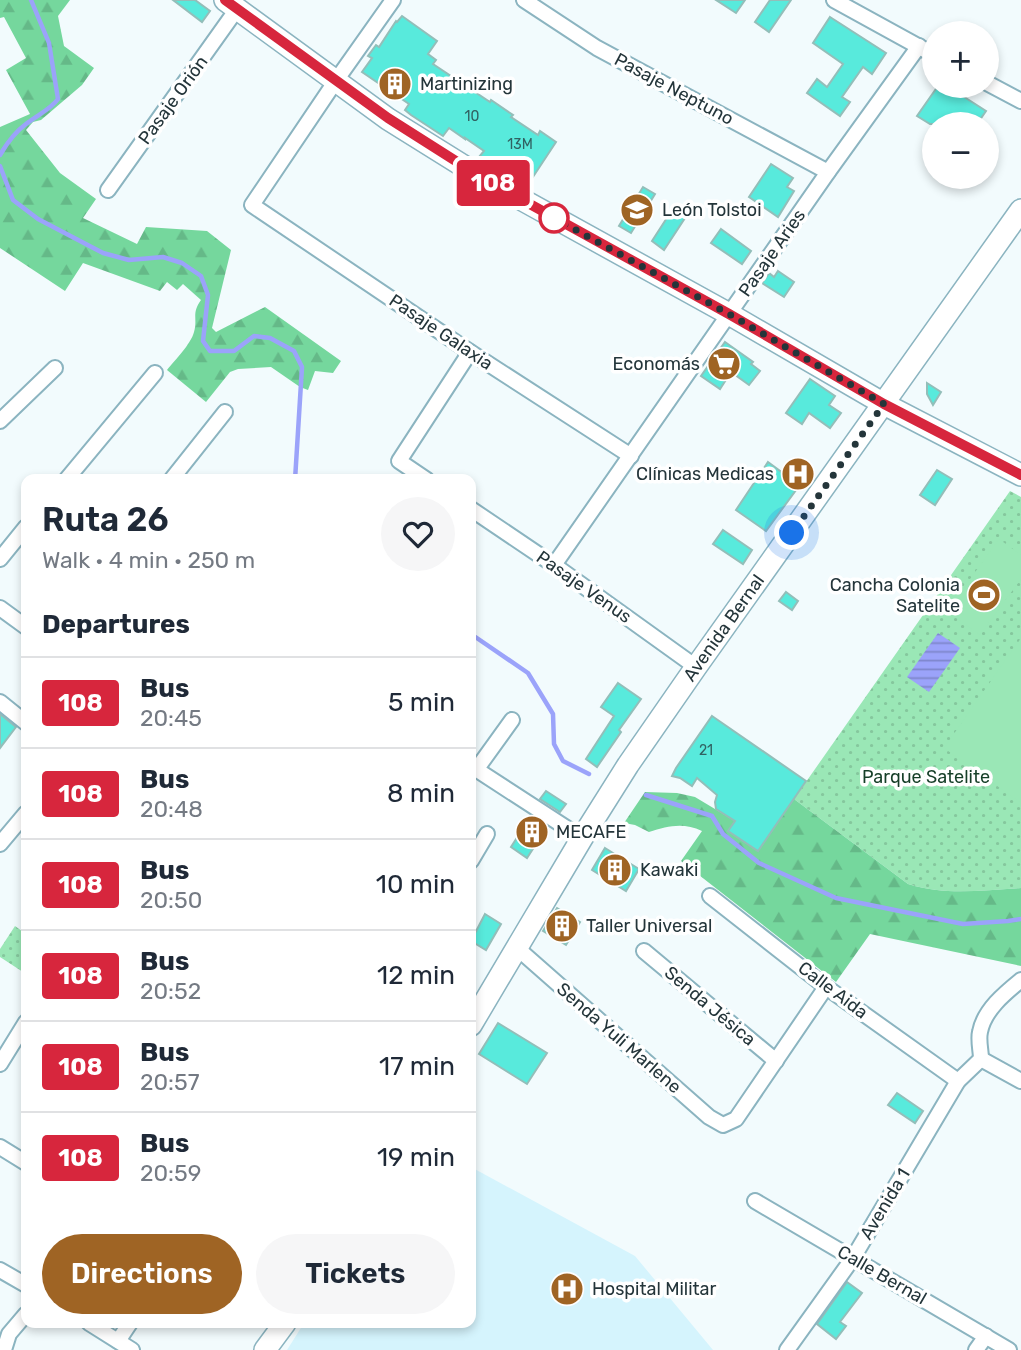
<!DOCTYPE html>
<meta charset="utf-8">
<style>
body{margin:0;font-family:Rubik,sans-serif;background:#f6f6f7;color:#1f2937;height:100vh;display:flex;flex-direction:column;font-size:26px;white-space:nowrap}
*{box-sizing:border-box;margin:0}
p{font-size:23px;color:#747a83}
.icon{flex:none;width:38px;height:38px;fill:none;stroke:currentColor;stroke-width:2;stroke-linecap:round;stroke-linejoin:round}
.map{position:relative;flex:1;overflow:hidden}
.drawer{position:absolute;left:21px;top:474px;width:455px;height:854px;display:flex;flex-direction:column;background:#fff;border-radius:14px;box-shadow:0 4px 10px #0003}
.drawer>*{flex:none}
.badge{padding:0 14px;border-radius:5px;font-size:24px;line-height:46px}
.buttons{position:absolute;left:922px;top:21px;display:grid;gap:14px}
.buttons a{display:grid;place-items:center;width:77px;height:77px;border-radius:50%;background:#fff;box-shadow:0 4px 10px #0003;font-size:35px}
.you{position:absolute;width:35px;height:35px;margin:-18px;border:5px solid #fff;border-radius:50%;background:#1a73e8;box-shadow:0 0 0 10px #1a73e833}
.map>.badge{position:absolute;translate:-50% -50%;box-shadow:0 0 0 4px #fff}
h2{padding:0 21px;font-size:26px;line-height:63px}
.round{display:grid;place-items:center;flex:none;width:74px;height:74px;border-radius:37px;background:#f6f6f7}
.overview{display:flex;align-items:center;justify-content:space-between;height:119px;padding:0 21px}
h1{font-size:33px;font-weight:600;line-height:52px}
.cta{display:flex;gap:14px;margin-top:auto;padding:14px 21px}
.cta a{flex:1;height:80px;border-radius:42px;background:#9f6424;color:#fff;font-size:28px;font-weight:600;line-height:80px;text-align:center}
.cta a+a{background:#f6f6f7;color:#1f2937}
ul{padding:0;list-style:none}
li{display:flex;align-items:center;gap:21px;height:91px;padding:0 21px;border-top:2px solid #e0e1e3}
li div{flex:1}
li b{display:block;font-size:26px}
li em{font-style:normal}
li .badge{min-width:77px;font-weight:700;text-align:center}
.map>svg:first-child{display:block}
.built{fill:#d5f4fd}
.green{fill:url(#green-dots)}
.forest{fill:url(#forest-firs)}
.pitch{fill:#9ae7b6}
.water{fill:url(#water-rules)}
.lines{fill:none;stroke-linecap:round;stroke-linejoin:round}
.stream{stroke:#9ba3fa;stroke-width:4.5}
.building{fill:#58eadc;stroke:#93beb9;stroke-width:2}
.street-casing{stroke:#8bb4c0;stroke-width:18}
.secondary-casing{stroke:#8bb4c0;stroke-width:24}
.street{stroke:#fff;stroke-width:14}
.secondary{stroke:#fff;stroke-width:21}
.line-casing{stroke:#fff;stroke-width:16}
.line{stroke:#d7263d;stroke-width:10}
.walk{stroke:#24353a;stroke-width:7;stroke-dasharray:0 12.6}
.stop-dot{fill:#fff;stroke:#d7263d;stroke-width:3.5}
.labels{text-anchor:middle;stroke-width:7;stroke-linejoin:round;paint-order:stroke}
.number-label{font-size:14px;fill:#316262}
.poi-label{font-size:18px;fill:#24353a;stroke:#fff;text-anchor:start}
.street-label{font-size:18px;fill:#24353a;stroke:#fff}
.park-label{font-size:18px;fill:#163f28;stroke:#fff}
</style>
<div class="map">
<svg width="1021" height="1350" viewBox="0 0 1021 1350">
<defs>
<pattern id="green-dots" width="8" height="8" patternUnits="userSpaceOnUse" patternTransform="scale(1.75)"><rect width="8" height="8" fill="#9ae7b6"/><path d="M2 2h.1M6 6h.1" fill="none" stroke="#85c79d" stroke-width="1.8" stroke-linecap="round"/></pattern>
<pattern id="forest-firs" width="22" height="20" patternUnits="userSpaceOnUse" patternTransform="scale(1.75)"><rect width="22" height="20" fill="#75d79d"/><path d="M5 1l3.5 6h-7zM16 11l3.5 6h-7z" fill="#65b988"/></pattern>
<pattern id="water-rules" width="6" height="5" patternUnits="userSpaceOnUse" patternTransform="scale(1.75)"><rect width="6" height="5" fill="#9ba3fa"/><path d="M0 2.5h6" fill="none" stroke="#7e86cb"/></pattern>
</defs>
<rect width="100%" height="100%" fill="#f2fbfd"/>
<polygon class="built" points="471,1167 635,1256 713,1350 287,1350 304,1323 471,1323"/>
<g class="green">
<path d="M1010 491 1021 497V888C982 890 947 896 908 884L794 799Z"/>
<polygon points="15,926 26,934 26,974 0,957 0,949"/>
</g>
<g class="forest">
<path d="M0 0H70L58 16 64 46 94 68 82 85 41 120 33 122 26 130 60 173 96 199 83 218 137 244 146 227 207 231 231 250 212 328 216 332 265 307 341 361 333 373 315 371 308 390 300 387 271 367 238 369 230 372 206 402 167 370C175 360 191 344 194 332 198 318 191 314 201 300L183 284 177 290 167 282 160 291 83 263 65 291 0 248V127L30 114 6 70 26 58 4 17 0 18Z"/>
<path d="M645 792 677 793 695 797 735 821 729 830 758 851 794 799 908 884C947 896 982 890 1021 888V966L870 934 836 982 681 861 702 831C683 822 668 826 649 832L635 825 624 823Z"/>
</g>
<g class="pitch">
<polygon points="999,539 1021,555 1021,579 980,635 947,611"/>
<polygon points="1021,638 1021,803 944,748"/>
</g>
<polygon class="water" points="938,633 960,648 929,692 907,677"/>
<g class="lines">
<g class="stream">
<path d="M0 155C7 143 15 132 26 124 37 115 50 110 58 99L49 43 31 0"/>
<polyline points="0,166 13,200 38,219 103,253 129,260 163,257 182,263 201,276 208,295 203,341 210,351 234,351 254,336 270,338 294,351 302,367 295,480"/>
<polyline points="471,634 528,673 553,714 554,744 563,761 589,774"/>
<polyline points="646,795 712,816 723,834 759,863 836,898 963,924 1008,921 1021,919"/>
</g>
</g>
<g class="building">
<polygon points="173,0 195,0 210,11 202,22"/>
<polygon points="716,0 745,0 736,13"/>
<polygon points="770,0 791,0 769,32 755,22"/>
<polygon points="402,16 437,41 428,54 436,60 433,64 490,102 491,100 513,115 511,117 538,135 540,131 556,142 527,186 479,157 484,151 465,138 465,139 449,128 443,136 411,115 405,110 409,104 362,72 372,58 368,56 376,45 379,47 396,21 397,22"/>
<polygon points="830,17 886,53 872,74 863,67 842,97 850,102 840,116 807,93 817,79 827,87 843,64 813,43"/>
<polygon points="938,86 947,86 986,111 977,124 930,124 917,116"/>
<polygon points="771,164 793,178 787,187 794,191 778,217 749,197"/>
<polygon points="643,187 655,194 631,233 619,226"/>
<polygon points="672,210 685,218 664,250 652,241"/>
<polygon points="721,229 751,251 742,264 711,243"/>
<polygon points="778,271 794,282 784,297 762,283 769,273 774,277"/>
<polygon points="725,342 753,362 751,364 760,371 749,385 731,372 720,389 701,376"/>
<polygon points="810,379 835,396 829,405 841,413 830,428 809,413 802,424 786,413"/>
<polygon points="927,383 941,392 933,405 927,394"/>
<polygon points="768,462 787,476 796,462 810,471 766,531 736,510"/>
<polygon points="937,470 952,479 935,505 920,495"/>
<polygon points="723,530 752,550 743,564 713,544"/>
<polygon points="786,592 798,601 792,610 779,601"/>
<polygon points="618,683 641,699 619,730 621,732 597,767 586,759 614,716 601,707"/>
<polygon points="0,714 16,727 0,748"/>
<polygon points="712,716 806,781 758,851 728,831 735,821 716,809 715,802 717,795 697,778 692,786 680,778 672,776 676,768"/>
<polygon points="546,791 566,804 560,812 540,799"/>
<polygon points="531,816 547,827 527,858 511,847"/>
<polygon points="605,848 639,869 626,891 592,870"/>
<polygon points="557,908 580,922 566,945 543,931"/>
<polygon points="485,914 501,924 486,950 471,941"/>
<polygon points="498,1023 547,1053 527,1084 479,1054"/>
<polygon points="897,1093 923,1111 915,1123 888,1105"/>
<polygon points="847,1282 862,1293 840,1322 846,1326 836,1339 817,1324"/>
</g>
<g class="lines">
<defs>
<g id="street">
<polyline points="393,0 335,82 252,205 470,352 631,456"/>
<polyline points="524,0 597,48 828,172"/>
<polyline points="834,0 934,55"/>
<polyline points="987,83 1021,101"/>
<polyline points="108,190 237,9"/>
<polyline points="0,421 55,368"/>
<polyline points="66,480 155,373"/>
<polyline points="171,480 225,412"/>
<polyline points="427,480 399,461 470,352"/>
<polyline points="471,509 554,565 696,667"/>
<polyline points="0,559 26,527"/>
<polyline points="554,565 828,172 919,46"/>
<polyline points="0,608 26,627"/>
<polyline points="0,702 26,723"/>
<polyline points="471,766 582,838"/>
<polyline points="476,770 512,720"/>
<polyline points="0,844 26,813"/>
<polyline points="471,861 487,834"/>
<polyline points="710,896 826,987 958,1081"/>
<polyline points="517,948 709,1117 723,1125 736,1119 826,987"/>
<polyline points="644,951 776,1061"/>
<path d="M981 1059C981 1051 978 1040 980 1032 984 1010 1005 993 1021 980"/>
<polyline points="981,1059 1021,1081"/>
<polyline points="0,1064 26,1022"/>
<polyline points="0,1147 26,1163"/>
<polyline points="755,1201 1009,1350"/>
<polyline points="0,1270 26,1285"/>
<polyline points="89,1323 132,1350"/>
<polyline points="118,1341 130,1323"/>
<polyline points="4,1350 9,1334 26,1314"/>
<polyline points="787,1350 853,1258 958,1081 981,1059"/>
<polyline points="976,1350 986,1336"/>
</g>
<g id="secondary">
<polyline points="225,0 388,119 481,177 729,314 884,404 1021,475"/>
<path id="s1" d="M471 1025 582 838 628 765 696 667 1021 210"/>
<polyline points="265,1350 285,1323"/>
</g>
</defs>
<use href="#street" class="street-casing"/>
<use href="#secondary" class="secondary-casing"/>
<use href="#street" class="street"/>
<use href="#secondary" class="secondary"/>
</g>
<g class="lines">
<defs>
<polyline id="line" points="225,0 388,118 481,177 729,314 884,404 1021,475"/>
</defs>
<use href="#line" class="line-casing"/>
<use href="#line" class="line"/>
<polyline class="walk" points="554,218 729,314 884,404 792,533"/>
</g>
<defs>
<symbol id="building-disc" viewBox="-11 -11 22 22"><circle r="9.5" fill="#9f6424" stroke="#fff"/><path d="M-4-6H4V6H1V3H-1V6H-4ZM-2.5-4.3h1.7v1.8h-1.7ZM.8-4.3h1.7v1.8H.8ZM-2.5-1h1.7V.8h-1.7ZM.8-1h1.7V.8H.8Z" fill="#fff"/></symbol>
<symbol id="school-disc" viewBox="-11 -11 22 22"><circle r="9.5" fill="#9f6424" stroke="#fff"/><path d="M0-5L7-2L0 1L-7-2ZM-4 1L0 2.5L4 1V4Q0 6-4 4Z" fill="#fff"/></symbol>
<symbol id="supermarket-disc" viewBox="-11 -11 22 22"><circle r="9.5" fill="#9f6424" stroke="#fff"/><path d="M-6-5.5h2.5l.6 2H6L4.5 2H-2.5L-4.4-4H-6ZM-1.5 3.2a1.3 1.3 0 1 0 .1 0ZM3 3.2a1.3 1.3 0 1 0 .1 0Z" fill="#fff"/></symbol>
<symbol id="hospital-disc" viewBox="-11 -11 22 22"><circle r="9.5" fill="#9f6424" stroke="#fff"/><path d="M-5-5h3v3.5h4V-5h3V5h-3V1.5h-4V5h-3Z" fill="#fff"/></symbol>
<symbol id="stadium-disc" viewBox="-11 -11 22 22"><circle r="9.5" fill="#9f6424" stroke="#fff"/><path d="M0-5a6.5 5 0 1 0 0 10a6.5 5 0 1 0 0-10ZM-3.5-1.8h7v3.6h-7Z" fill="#fff"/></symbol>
</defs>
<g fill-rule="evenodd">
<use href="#building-disc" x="376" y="65" width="38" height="38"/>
<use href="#school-disc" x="618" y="191" width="38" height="38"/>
<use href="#supermarket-disc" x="705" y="345" width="38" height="38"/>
<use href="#hospital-disc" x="779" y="455" width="38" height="38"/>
<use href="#stadium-disc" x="965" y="576" width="38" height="38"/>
<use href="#building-disc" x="513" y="813" width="38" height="38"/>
<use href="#building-disc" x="596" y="851" width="38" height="38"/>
<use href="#building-disc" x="543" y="907" width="38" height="38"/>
<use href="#hospital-disc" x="548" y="1270" width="38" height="38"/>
</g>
<circle class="stop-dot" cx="554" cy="218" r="14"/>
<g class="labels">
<g class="number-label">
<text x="472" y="121">10</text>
<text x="520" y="149">13M</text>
<text x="706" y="755">21</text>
</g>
<g class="poi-label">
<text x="420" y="90">Martinizing</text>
<text x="662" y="216">León Tolstoi</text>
<text x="700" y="370" text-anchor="end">Economás</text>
<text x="774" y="480" text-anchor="end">Clínicas Medicas</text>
<text x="960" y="591" text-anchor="end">Cancha Colonia<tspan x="960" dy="21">Satelite</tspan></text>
<text x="556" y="838">MECAFE</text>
<text x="640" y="876">Kawaki</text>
<text x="586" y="932">Taller Universal</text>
<text x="592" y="1295">Hospital Militar</text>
</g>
<g class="street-label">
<text transform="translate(674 89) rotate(28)" y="6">Pasaje Neptuno</text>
<text transform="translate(173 100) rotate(-54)" y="6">Pasaje Orión</text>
<text transform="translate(772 253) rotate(-55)" y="6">Pasaje Aries</text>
<text transform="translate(441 332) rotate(34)" y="6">Pasaje Galaxia</text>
<text transform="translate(584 587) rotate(35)" y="6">Pasaje Venus</text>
<text dy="6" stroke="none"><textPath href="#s1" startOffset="471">Avenida Bernal</textPath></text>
<text transform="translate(833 990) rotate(37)" y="6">Calle Aida</text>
<text transform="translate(710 1006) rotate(40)" y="6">Senda Jésica</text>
<text transform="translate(619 1038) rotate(41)" y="6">Senda Yuli Marlene</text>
<text transform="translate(885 1204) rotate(-59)" y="6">Avenida 1</text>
<text transform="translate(882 1275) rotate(30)" y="6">Calle Bernal</text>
</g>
<g class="park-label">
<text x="926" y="783">Parque Satelite</text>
</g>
</g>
</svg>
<div class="buttons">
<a>+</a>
<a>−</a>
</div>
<div class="you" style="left:792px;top:533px"></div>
<b class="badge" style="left:493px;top:183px;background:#d7263d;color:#fff">108</b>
<section class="drawer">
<div class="overview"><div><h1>Ruta 26</h1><p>Walk · 4 min · 250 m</p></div><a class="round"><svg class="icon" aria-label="heart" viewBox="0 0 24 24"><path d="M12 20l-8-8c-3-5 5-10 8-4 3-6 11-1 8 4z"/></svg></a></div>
<h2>Departures</h2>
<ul>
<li><span class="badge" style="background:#d7263d;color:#fff">108</span><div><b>Bus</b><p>20:45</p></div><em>5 min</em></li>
<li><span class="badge" style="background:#d7263d;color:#fff">108</span><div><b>Bus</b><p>20:48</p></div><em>8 min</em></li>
<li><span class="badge" style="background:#d7263d;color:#fff">108</span><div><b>Bus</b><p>20:50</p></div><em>10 min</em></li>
<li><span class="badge" style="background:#d7263d;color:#fff">108</span><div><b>Bus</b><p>20:52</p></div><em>12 min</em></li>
<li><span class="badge" style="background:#d7263d;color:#fff">108</span><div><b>Bus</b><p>20:57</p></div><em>17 min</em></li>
<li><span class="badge" style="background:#d7263d;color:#fff">108</span><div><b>Bus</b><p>20:59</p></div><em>19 min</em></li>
</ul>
<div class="cta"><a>Directions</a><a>Tickets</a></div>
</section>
</div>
